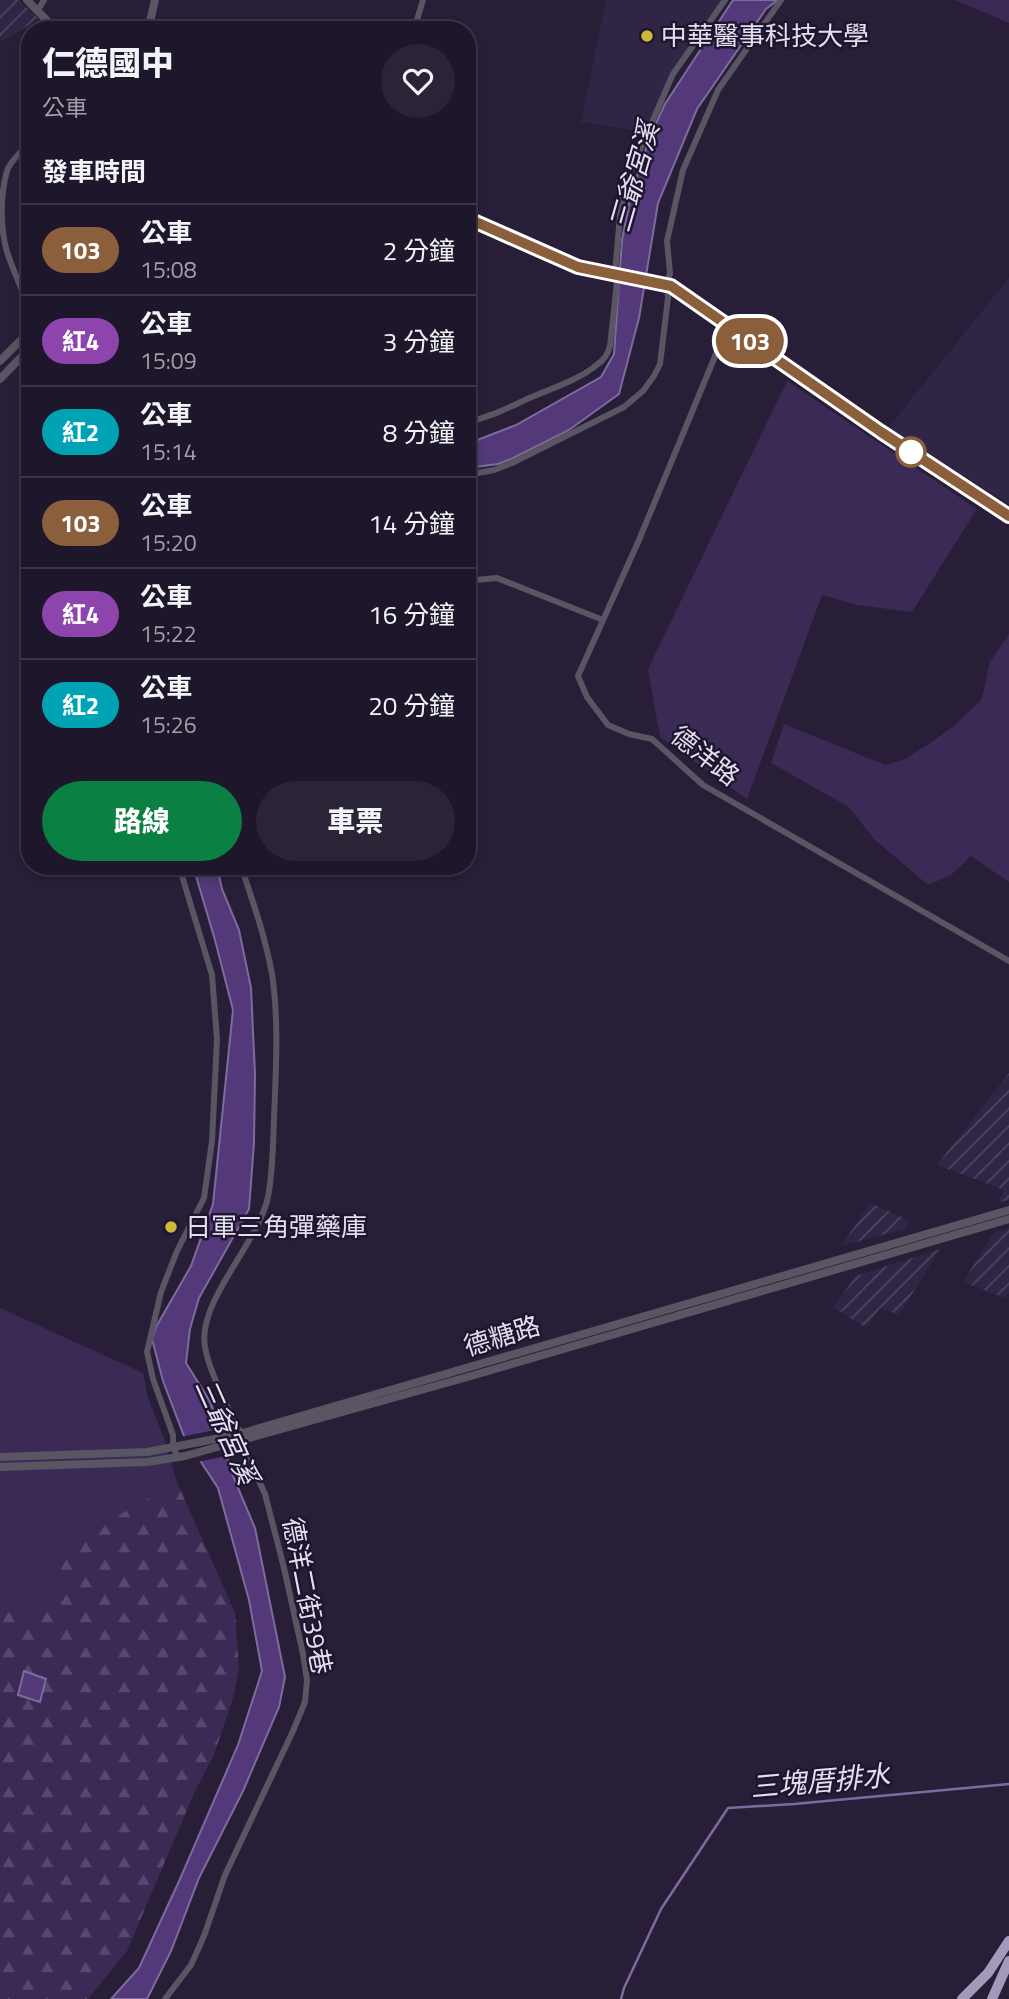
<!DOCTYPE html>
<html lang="zh-TW">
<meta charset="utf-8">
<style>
body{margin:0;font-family:"Titillium Web","Noto Sans TC",sans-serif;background:#2b2336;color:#f1f3f6;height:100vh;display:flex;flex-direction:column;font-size:26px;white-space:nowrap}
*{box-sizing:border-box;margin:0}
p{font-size:23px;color:#a19fa8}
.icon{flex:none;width:38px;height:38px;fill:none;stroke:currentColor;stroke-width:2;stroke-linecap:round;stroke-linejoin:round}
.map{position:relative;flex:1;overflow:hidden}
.sheet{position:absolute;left:21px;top:21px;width:455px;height:854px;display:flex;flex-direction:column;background:#1e162a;border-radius:28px;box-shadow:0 4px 10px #0003,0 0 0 2px #3c3547}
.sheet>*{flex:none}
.badge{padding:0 14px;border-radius:23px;font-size:24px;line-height:46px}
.map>.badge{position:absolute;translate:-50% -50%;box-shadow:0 0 0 4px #fff}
h2{padding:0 21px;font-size:26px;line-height:63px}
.round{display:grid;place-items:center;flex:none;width:74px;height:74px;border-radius:37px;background:#2b2336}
.summary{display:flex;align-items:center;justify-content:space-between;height:119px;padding:0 21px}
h1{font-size:33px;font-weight:800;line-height:52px}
.primary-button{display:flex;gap:14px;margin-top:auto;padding:14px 21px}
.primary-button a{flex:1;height:80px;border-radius:42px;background:#0b8043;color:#fff;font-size:28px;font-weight:800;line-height:80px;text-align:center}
.primary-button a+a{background:#2b2336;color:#f1f3f6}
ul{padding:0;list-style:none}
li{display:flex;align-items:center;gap:21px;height:91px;padding:0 21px;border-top:2px solid #3c3547}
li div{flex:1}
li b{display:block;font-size:26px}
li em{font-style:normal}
li .badge{min-width:77px;font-weight:700;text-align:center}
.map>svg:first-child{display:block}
.built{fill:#312546}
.industrial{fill:url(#industrial-furrows)}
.green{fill:#3b2a55}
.forest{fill:url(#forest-firs)}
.water{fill:#533979;stroke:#7e6b9d;stroke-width:2}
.pier{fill:#281e38}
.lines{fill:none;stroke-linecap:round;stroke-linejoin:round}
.stream{stroke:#7e6b9d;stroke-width:2.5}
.minor{stroke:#5a5563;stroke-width:6}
.tertiary{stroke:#5a5563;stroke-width:8}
.motorway{stroke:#a499ba;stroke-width:10}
.line-casing{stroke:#fff;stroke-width:16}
.line{stroke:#8b5e3c;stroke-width:10}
.poi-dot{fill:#d0b837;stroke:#1e152e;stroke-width:2.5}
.stop-dot{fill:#fff;stroke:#8b5e3c;stroke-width:3.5}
.labels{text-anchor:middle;stroke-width:5;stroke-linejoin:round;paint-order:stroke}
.poi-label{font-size:26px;fill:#e4dff0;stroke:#1e152e;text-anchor:start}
.street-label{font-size:26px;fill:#e4dff0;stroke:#1e152e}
.water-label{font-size:28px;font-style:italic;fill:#e5dff3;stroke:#1e152e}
</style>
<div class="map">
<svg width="1009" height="1999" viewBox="0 0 1009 1999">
<defs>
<pattern id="industrial-furrows" width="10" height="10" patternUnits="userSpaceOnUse" patternTransform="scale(1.75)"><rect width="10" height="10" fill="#312546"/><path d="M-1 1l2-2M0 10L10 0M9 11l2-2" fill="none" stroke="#4f4461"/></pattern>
<pattern id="forest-firs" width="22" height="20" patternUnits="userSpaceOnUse" patternTransform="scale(1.75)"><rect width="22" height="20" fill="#3b2a55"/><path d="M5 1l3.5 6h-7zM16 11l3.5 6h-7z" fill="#57486e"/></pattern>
</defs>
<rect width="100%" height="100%" fill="#281e38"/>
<g class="built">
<polygon points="606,0 722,0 671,73 644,132 581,122"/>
<polygon points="1009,278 1009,504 888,428"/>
</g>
<g class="industrial">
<polygon points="0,0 19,0 39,19 0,42"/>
<polygon points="1009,1073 1009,1200 998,1203 1004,1190 937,1165"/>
<polygon points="870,1203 911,1221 905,1229 841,1246"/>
<polygon points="1009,1228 1009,1292 1005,1298 963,1282 994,1232"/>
<polygon points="940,1249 899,1315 880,1308 866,1328 833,1307 856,1276"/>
</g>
<g class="green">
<polygon points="955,0 1009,0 1009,23"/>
<polygon points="787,381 977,509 912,612 857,605 822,595 747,799 660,737 648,669"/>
<polygon points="1009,634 1009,882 971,856 951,875 928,885 874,839 849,807 771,763 784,724 885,765 903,760 929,744 955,725 982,699 990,662"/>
<polygon points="0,1308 143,1373 148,1398 164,1438 177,1482 112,1519 67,1555 40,1616 0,1605"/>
</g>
<polygon class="forest" points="177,1482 235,1613 239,1668 233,1698 214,1755 195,1791 127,1951 88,1999 0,1999 0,1605 40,1616 67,1555 112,1519"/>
<g class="water">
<polygon points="733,0 778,0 766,9 697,109 658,203 639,318 619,394 569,430 511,459 498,464 467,468 467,444 516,425 601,377 614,354 622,240 631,194 650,136 665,104"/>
<polygon points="193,866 217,866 222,889 239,930 251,988 255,1074 254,1143 249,1209 199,1298 190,1329 186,1363 211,1403 233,1476 255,1528 285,1677 279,1707 243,1791 199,1878 171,1951 147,1999 111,1999 139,1968 180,1879 238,1745 262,1671 249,1600 218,1488 184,1436 163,1381 152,1339 156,1327 191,1266 213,1204 233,1010 215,940"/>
<polygon points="24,1671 46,1679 40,1702 18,1695"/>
</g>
<polygon class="pier" points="224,1428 231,1455 197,1462 181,1437"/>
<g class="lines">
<polyline class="stream" points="621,1999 624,1988 661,1909 728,1808 794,1804 1009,1784"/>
<g class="minor">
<polyline points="38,10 44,0"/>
<polyline points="414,30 423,0"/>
<path d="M30 140C24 151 10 160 7 171 0 195 0 228 7 252 14 273 24 292 30 314"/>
<polyline points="615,273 621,205 628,177 673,74 725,0"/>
<polyline points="728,325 639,540 578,676 587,697 608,725 629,734 652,739 703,785 1009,961"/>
<path d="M467 422C492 417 511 406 534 396 556 387 580 379 598 364 605 359 608 354 610 346L618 273"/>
<polyline points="467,475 494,470 512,463 624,407 643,391 654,376 660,364 668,298 667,284 670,273 667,241 683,170 718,90 781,0"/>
<polyline points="475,580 497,578 603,620"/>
<polyline points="178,1457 173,1448 173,1435 153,1379 147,1352 161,1292 177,1251 204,1198 212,1141 217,1039 212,975 179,866"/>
<path d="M165 1999 191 1965 204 1936 225 1875 293 1731 305 1702 307 1680 303 1654 284 1568 265 1494 246 1453 243 1433 236 1427C226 1401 210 1374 205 1347 197 1301 257 1246 268 1197 273 1171 273 1144 274 1118 276 1070 279 1021 272 974 265 936 253 902 241 866"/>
</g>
<g class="tertiary">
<polyline points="27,0 56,30"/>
<polyline points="148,30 155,0"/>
<polyline points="467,218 578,267 672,286 881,432 1009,516"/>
<polyline points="0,361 30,331"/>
<polyline points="0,379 30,348"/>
<polyline points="0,1457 147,1452 236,1435 1009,1210"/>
<polyline points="0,1467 147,1462 185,1456 464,1378 1009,1219"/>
</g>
<g class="motorway">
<polyline points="962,1999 988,1973 1009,1941"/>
<polyline points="992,1999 1009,1961"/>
</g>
</g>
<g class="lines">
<defs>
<polyline id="line" points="467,218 578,267 671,286 881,432 1009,516"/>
</defs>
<use href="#line" class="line-casing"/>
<use href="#line" class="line"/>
</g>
<g class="poi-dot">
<circle cx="647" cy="36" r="7"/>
<circle cx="171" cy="1227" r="7"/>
</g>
<circle class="stop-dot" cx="911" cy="452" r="14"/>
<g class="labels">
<g class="poi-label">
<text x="661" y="45">中華醫事科技大學</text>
<text x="185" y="1236">日軍三角彈藥庫</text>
</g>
<g class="street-label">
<text transform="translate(705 756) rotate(38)" y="9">德洋路</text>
<text transform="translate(502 1336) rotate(-17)" y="9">德糖路</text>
<text transform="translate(307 1596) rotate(79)" y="9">德洋二街39巷</text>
</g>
<g class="water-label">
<text transform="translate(634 177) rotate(-74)" y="10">三爺宮溪</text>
<text transform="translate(227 1431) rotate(66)" y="10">三爺宮溪</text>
<text transform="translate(820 1781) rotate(-5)" y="10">三塊厝排水</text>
</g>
</g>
</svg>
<b class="badge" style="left:750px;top:341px;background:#8b5e3c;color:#fff">103</b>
<section class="sheet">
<div class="summary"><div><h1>仁德國中</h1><p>公車</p></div><a class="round"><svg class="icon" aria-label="heart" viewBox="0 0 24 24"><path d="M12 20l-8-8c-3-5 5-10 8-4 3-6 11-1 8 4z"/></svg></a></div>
<h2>發車時間</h2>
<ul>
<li><span class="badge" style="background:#8b5e3c;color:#fff">103</span><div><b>公車</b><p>15:08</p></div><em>2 分鐘</em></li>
<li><span class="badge" style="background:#8e44ad;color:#fff">紅4</span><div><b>公車</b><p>15:09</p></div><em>3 分鐘</em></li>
<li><span class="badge" style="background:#00a3b4;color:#fff">紅2</span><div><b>公車</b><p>15:14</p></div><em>8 分鐘</em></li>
<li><span class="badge" style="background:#8b5e3c;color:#fff">103</span><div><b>公車</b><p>15:20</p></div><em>14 分鐘</em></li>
<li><span class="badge" style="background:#8e44ad;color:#fff">紅4</span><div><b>公車</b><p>15:22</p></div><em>16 分鐘</em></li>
<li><span class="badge" style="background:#00a3b4;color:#fff">紅2</span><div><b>公車</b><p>15:26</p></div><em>20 分鐘</em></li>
</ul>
<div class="primary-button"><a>路線</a><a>車票</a></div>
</section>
</div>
